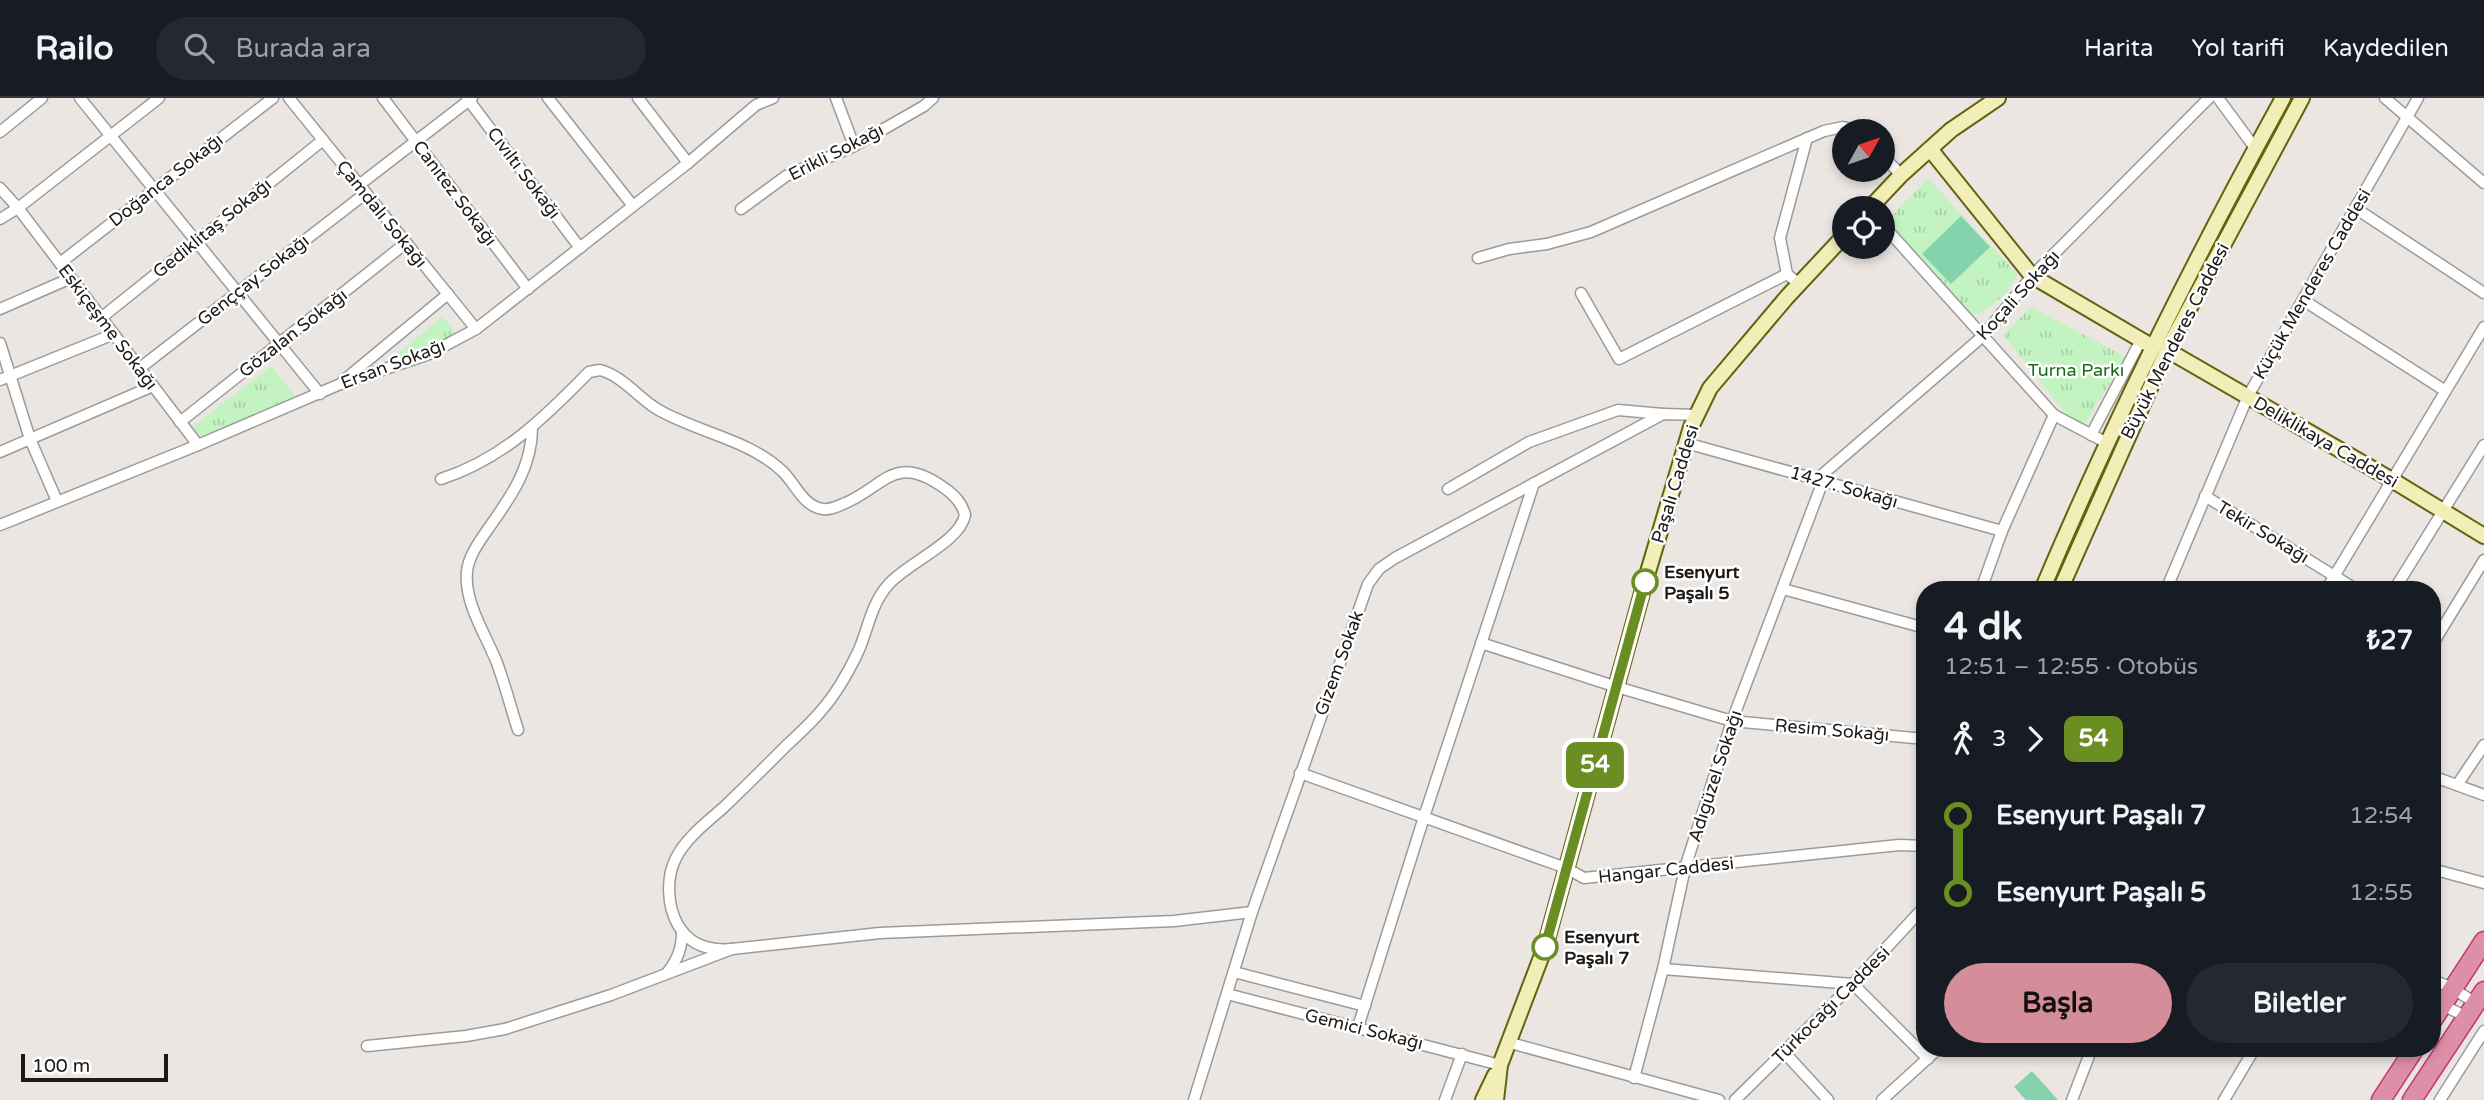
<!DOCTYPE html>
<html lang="tr">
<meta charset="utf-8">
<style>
body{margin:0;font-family:"Varela Round",sans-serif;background:#242831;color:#f1f3f6;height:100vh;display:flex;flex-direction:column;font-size:26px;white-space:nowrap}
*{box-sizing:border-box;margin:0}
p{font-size:23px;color:#9ea1a6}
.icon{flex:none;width:38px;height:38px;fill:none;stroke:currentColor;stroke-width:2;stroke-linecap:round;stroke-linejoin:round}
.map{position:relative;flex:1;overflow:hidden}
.sheet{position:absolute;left:1916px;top:483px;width:525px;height:476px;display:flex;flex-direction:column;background:#171b24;border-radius:28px;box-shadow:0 4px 10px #0003}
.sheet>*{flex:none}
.badge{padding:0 14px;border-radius:10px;font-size:24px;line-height:46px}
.needle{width:46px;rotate:50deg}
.tools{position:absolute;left:1832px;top:21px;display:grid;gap:14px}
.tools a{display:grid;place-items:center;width:63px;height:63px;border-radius:50%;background:#171b24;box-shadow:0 4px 10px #0003;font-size:35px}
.scale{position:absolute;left:21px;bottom:18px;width:147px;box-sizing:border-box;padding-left:7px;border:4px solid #1a1a1a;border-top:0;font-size:19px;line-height:24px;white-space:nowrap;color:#1a1a1a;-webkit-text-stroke:5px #fff;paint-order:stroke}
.map>.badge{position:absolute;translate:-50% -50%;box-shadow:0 0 0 4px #fff}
.legs{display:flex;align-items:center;gap:10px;height:77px;padding:0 28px;font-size:23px}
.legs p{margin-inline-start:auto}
.headline{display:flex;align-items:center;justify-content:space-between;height:119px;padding:0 28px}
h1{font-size:38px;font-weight:700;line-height:52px}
.action{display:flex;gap:14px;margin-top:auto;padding:14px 28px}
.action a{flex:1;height:80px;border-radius:42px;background:#d58e99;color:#111;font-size:28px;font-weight:700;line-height:80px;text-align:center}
.action a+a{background:#242831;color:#f1f3f6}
ul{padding:0 28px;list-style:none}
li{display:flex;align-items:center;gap:24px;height:77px;font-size:26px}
li i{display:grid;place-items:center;width:10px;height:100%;margin:0 9px;background:currentColor}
li i::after{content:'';width:18px;height:18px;margin:-9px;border:5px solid;border-radius:50%;background:#171b24}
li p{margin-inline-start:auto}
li:first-child i{background:linear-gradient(#0000 50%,currentColor 0)}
li:last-child i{background:linear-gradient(currentColor 50%,#0000 0)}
header{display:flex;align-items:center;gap:42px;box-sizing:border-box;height:98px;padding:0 35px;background:#171b24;border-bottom:2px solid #363941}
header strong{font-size:33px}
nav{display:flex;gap:38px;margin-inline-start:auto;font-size:24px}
.search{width:490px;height:63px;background:#242831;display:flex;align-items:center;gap:18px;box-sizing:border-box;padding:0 24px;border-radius:38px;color:#9ea1a6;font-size:26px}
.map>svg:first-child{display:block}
.park{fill:url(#park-tufts)}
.pitch{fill:#85d3ac}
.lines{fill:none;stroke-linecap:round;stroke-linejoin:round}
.street-casing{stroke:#9b9b9b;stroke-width:13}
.secondary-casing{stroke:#64630f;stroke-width:18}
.highway-casing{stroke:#c33477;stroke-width:21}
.street{stroke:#fff;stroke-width:10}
.secondary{stroke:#f2eeb8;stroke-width:14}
.highway{stroke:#dc8fa7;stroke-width:18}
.line-1-casing{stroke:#fff;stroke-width:16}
.line-1{stroke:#6b8e23;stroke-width:10}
.stop-1-dot{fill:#fff;stroke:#6b8e23;stroke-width:3.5}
.labels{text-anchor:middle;stroke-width:5;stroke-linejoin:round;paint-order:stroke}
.street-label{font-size:18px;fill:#1a1a1a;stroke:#fff}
.park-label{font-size:18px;fill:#196c15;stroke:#fff}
.stop-label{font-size:18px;font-weight:bold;fill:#1a1a1a;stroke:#fff;text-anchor:start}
</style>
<header>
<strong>Railo</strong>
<div class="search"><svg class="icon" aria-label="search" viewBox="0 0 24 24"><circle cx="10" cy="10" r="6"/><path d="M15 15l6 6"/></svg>Burada ara</div>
<nav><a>Harita</a><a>Yol tarifi</a><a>Kaydedilen</a></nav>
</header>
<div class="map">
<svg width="2484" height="1002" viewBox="0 0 2484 1002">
<defs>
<pattern id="park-tufts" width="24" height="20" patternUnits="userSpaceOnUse" patternTransform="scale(1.75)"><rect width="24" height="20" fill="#c3f3c0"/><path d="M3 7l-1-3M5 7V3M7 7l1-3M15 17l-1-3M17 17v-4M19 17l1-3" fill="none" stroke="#a7d0a4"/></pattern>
</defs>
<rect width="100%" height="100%" fill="#ebe6e1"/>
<g class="park">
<path d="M1928 80 2017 176C2008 199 1988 212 1966 221L1883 127Z"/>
<polygon points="2031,209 2126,259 2084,327 2070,321 2004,238 2005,235"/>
<polygon points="443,218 456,236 453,242 368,280"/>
<polygon points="271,268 298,302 212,340 203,339 190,331"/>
</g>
<g class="pitch">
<polygon points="1961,118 1990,149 1951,186 1922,156"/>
<polygon points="2032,973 2058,1002 2026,1002 2014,989"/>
</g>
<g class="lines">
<defs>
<g id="street">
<polyline points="80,0 320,296"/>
<polyline points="289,0 476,231"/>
<polyline points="383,0 528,191"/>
<polyline points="467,0 580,150"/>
<polyline points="548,0 633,108"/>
<polyline points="638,0 688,65"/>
<polyline points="836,0 854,48"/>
<polyline points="2218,0 2255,50"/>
<polyline points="2385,0 2484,85"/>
<polyline points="0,34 42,0"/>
<polyline points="1883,58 1901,77"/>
<polyline points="359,87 472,0"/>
<polyline points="0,90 18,110 198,347"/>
<polyline points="2355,110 2484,195"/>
<polyline points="741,111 786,78 854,48 924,8 933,0"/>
<polyline points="0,121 18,110 159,0"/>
<polyline points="1883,127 2054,317 2107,345"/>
<polyline points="1478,160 1509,151 1547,146 1591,134 1824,33 1843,29 1856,33"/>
<polyline points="60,165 273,0"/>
<polyline points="1787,176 1780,140 1807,40"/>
<polyline points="1581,195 1619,261 1787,176 1799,186"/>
<polyline points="2303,202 2444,292"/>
<polyline points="0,211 71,180"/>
<polyline points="101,220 323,42"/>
<polyline points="0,245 30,341 57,403"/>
<polyline points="140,270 366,95"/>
<polyline points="0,282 114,236"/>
<polyline points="343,283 448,196"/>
<polyline points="180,324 406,145"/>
<polyline points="2091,337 2141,242"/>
<polyline points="1686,345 2002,433"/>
<polyline points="0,354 153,288"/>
<path d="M441 381C503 361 545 319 589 274L600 272C621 277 639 300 657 311 696 334 747 341 781 372 795 384 802 408 823 411 830 412 836 409 843 406 884 390 893 354 943 389 953 396 962 404 965 417 960 444 907 465 888 487 871 506 868 532 858 554 848 575 836 596 821 613 811 625 799 636 787 647 766 668 745 689 723 710 707 724 685 741 676 760 666 779 667 808 678 827 690 848 710 853 732 851"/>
<polyline points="1816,382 1983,238 2032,178 2209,0"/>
<polyline points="1448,391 1529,344 1618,312 1663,316"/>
<polyline points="2205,398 2357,492"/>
<polyline points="0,427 198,347 338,287 429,256 476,231 688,65 756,7 773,0"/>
<polyline points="2169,486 2182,492"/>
<polyline points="1783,491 1925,530"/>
<polyline points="1981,492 2002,433 2054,317"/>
<polyline points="2166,492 2248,298 2418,0"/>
<polyline points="2326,492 2484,229"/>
<polyline points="2394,492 2484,347"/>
<polyline points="1481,545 1617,589 1732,623 1925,641"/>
<polyline points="2432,547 2484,462"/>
<path d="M518 632C511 610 505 587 497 565 486 537 464 505 467 474 468 459 479 444 488 431 510 400 532 370 532 330"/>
<polyline points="1300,675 1566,770 1584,780 1899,747 1925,748"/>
<polyline points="2432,678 2484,697"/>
<polyline points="2457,687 2484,647"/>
<polyline points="2432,771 2484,785"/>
<polyline points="1663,871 1853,886 1928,961"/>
<polyline points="1234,874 1365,908"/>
<path d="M667 875C678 861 682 850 682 833"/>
<polyline points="2432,882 2448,888 2476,905"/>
<polyline points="1227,896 1500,967"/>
<polyline points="2432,902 2467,919"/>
<polyline points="1358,929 1424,719 1534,385"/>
<polyline points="1507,944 1719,1002"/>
<polyline points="367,948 466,938 505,931 611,897 732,851 880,835 1174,823 1252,814"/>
<polyline points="1784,954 1828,1002"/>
<polyline points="1634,980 1663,871 1685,770 1732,623 1823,383"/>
<polyline points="1194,1002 1252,814 1368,486 1379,471 1395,460 1663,316 1697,317"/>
<polyline points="1445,1002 1462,956"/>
<polyline points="1735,1002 1853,886 1925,808"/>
<polyline points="1882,1002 1939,950"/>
<polyline points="2072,1002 2092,950"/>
<polyline points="2224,1002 2255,950"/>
<polyline points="2440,1002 2484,933"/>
</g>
<g id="secondary">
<polyline points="1930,51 2032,178 2153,249"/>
<polyline points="1870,110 1901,77 1951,32 1998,0"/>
<polyline points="2167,252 2392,382 2484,438"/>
<path d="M2042 492C2113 324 2195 160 2283 0"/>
<polyline points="2060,492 2167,252 2302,0"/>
<polyline points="1483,1002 1495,977"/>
<polyline points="1496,1002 1500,967 1545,849 1645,484 1691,329 1710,290 1787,199 1844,138"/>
</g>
<g id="highway">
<polyline points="2432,923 2484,843"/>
<polyline points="2381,1002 2415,950"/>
<polyline points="2412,1002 2484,893"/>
</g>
</defs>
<use href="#street" class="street-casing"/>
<use href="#secondary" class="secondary-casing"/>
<use href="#highway" class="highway-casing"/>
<use href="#street" class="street"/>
<use href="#secondary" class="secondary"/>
<use href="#highway" class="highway"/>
</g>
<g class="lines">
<defs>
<polyline id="line-1" points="1545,849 1645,484"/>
</defs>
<use href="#line-1" class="line-1-casing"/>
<use href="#line-1" class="line-1"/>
</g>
<g class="stop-1-dot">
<circle cx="1645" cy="484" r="12"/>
<circle cx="1545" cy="849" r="12"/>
</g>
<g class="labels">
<g class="street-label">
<text transform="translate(836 54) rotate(-27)" y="6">Erikli Sokağı</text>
<text transform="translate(524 75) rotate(53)" y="6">Cıvıltı Sokağı</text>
<text transform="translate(166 82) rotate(-38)" y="6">Doğanca Sokağı</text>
<text transform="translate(455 95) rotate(53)" y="6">Canıtez Sokağı</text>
<text transform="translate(382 116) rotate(51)" y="6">Çamdalı Sokağı</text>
<text transform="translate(212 130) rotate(-39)" y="6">Gediklitaş Sokağı</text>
<text transform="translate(253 182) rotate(-38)" y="6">Genççay Sokağı</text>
<text transform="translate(2312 186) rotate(-60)" y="6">Küçük Menderes Caddesi</text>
<text transform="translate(2018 197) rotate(-48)" y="6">Koçali Sokağı</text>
<text transform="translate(108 229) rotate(53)" y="6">Eskiçeşme Sokağı</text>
<text transform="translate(293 235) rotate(-38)" y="6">Gözalan Sokağı</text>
<text transform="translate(2175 243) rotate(-63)" y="6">Büyük Menderes Caddesi</text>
<text transform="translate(393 266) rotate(-21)" y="6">Ersan Sokağı</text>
<text transform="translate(2326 344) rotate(30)" y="6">Deliklikaya Caddesi</text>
<text transform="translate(1675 386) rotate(-73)" y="6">Paşalı Caddesi</text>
<text transform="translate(1844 389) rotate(16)" y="6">1427. Sokağı</text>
<text transform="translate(2263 434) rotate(31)" y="6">Tekir Sokağı</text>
<text transform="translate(1339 565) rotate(-70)" y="6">Gizem Sokak</text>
<text transform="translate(1832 632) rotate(5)" y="6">Resim Sokağı</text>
<text transform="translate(1715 678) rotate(-72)" y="6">Adıgüzel Sokağı</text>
<text transform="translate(1666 772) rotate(-6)" y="6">Hangar Caddesi</text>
<text transform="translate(1831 907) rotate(-45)" y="6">Türkocağı Caddesi</text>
<text transform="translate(1364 931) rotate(14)" y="6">Gemici Sokağı</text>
</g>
<g class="park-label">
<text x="2076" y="278">Turna Parkı</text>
</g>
<g class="stop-label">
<text x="1664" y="480">Esenyurt<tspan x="1664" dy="21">Paşalı 5</tspan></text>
<text x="1564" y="845">Esenyurt<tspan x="1564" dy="21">Paşalı 7</tspan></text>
</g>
</g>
</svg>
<div class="tools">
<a><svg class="needle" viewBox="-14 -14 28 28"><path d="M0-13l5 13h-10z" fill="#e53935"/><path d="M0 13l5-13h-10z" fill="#9ea1a6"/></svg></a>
<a><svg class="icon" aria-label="locate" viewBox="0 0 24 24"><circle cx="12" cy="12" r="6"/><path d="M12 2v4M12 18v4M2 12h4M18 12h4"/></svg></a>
</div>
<div class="scale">100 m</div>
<b class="badge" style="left:1595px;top:667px;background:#6b8e23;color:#fff">54</b>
<section class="sheet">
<div class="headline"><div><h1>4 dk</h1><p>12:51 – 12:55 · Otobüs</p></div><b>₺27</b></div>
<div class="legs"><svg class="icon" aria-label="walk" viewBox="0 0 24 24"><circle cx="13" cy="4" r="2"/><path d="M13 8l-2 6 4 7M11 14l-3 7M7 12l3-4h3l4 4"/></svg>3<svg class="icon" aria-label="forward" viewBox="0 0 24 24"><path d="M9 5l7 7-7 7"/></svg><b class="badge" style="background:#6b8e23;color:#fff">54</b></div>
<ul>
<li><i style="color:#6b8e23"></i><b>Esenyurt Paşalı 7</b><p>12:54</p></li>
<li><i style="color:#6b8e23"></i><b>Esenyurt Paşalı 5</b><p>12:55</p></li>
</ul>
<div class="action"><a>Başla</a><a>Biletler</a></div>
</section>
</div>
